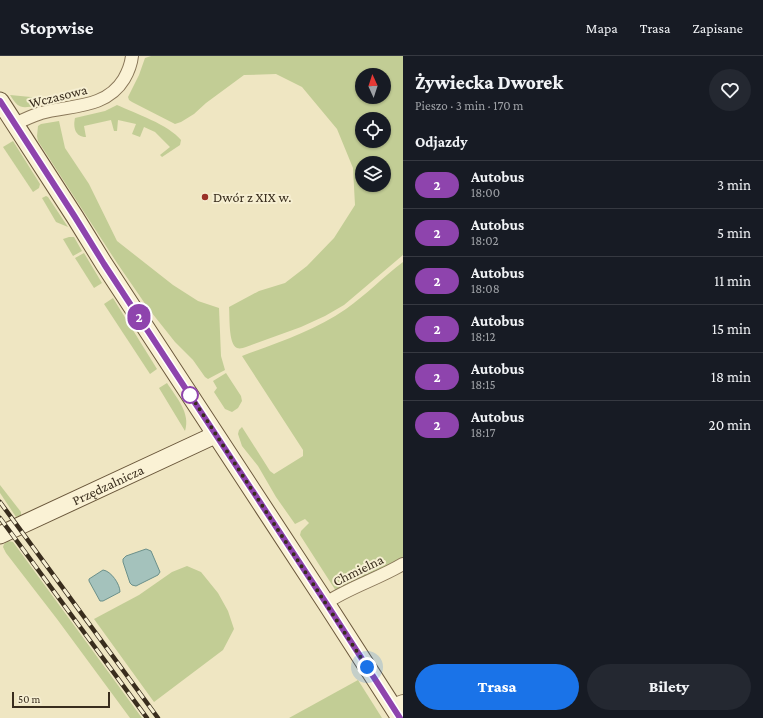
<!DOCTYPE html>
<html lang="pl">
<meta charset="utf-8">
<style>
body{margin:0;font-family:"Crimson Pro",serif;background:#242831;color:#f1f3f6;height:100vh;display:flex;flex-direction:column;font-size:15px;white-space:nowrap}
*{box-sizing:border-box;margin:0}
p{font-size:13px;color:#9ea1a6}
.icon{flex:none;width:22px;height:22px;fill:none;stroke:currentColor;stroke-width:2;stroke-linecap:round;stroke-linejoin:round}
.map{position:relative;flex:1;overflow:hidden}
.sheet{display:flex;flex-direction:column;background:#171b24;width:360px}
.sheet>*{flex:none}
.badge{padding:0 8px;border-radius:13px;font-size:14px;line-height:26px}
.needle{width:26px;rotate:357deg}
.buttons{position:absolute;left:355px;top:12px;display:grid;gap:8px}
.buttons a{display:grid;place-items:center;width:36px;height:36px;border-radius:50%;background:#171b24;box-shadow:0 1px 3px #0004;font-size:20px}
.scale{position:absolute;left:12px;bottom:10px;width:98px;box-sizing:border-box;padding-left:4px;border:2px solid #392d1d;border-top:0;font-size:11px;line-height:14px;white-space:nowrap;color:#392d1d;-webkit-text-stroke:3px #f6efd2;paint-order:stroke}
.you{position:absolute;width:20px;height:20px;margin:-10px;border:3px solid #fff;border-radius:50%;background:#1a73e8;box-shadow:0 0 0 6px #1a73e833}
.map>.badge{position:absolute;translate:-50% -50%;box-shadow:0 0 0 2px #fff}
h2{padding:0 12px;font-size:15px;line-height:36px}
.round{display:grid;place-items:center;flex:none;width:42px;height:42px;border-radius:21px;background:#242831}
.head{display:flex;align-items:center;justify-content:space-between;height:68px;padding:0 12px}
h1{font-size:19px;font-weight:800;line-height:30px}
.cta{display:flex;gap:8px;margin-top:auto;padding:8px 12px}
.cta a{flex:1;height:46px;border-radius:24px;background:#1a73e8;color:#fff;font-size:16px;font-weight:800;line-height:46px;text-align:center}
.cta a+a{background:#242831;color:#f1f3f6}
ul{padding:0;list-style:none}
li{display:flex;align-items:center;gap:12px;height:48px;padding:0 12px;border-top:1px solid #363941}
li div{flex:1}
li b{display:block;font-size:15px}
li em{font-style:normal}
li .badge{min-width:44px;font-weight:700;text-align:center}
header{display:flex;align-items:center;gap:24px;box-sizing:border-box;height:56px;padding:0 20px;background:#171b24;border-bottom:1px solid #363941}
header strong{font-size:19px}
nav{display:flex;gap:22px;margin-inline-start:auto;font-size:14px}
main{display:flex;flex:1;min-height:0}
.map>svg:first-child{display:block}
.green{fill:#c2cd95;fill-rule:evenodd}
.water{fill:#a4c2bc;stroke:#6b908a}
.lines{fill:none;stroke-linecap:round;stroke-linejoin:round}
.street-casing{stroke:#897759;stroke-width:14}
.secondary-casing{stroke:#6b583c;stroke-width:19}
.street{stroke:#faf2d5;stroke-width:12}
.secondary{stroke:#faf2d5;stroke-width:17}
.rail-casing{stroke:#392d1d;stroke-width:4.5}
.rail{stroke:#f6efd2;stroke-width:3;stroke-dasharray:9;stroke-linecap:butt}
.line-casing{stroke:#fff;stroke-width:9}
.line{stroke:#8e44ad;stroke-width:6}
.walk{stroke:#392d1d;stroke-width:4;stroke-dasharray:0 7.2}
.poi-dot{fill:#9a3127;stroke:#f6efd2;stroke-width:1.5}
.stop-dot{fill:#fff;stroke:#8e44ad;stroke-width:2}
.labels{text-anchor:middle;stroke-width:4;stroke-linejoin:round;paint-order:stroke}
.street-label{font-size:14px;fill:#392d1d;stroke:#f6efd2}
.poi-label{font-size:14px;fill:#392d1d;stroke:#f6efd2;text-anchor:start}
</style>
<header>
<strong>Stopwise</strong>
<nav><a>Mapa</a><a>Trasa</a><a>Zapisane</a></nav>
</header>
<main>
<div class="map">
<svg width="403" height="662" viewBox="0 0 403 662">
<rect width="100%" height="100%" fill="#efe6c2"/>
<g class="green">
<path d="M151 0H403V199L344 249 325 260 301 271 246 291C243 292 240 293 237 292 228 288 230 260 229 251L259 235 285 227 307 210 334 182 355 149 353 112 337 73 302 31 276 18 244 19 206 47 194 58 181 66 175 68 132 46 129 44 128 41 139 19 145 2ZM362 19H384V41H362ZM362 63H384V85H362ZM362 107H384V129H362Z"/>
<path d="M10 39 41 42 37 50C20 52 19 53 10 39Z"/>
<path d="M117 49C135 57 169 69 181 84L180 89 162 101 160 99 170 91 155 76 144 71 140 81 132 78 136 68 118 64 117 75H114L111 64 84 70 86 81C75 81 73 71 75 62L105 55Z"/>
<polygon points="59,65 65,92 89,128 117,185 173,229 198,245 219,252 221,300 225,314 208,323 205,321 193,304 175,286 148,252 117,207 38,85 37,80 38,70 41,68"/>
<polygon points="13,85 40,128 39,132 33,136 3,91"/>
<polygon points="46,140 48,141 68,171 56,166 42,142"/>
<polygon points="69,181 74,181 82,195 73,200 63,183"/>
<polygon points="84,197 102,227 94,232 75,202"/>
<path d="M403 206V505L336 535 300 479 301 475 309 467 305 463 295 468 276 441 258 410 242 390 238 378 239 374 242 371 270 415 274 418 303 400V394L242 300C277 287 314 275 346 253 366 239 383 221 403 206Z"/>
<polygon points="113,242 157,313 150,318 104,248"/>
<polygon points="226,317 241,340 242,345 238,352 232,356 225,353 214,336 217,332 213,325"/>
<path d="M167 327C176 341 191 357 185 375L159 332Z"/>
<polygon points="0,429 21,456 21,459 16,461 0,437"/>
<polygon points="8,485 13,486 142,662 130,662 57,563 6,497 3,491 4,488"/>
<polygon points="187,510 201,516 218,537 228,555 234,573 223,594 154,646 94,563 139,539 172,516"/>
<polygon points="358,624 382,662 289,662"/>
</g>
<g class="water">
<polygon points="146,493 151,495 160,516 158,519 136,530 132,529 130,527 123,506 123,503 126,500"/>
<path d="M103 514C111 515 120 528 120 536L103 545H100L89 525V523Z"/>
</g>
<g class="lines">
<defs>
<g id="street">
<path d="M15 68C23 64 32 60 41 57 70 49 106 53 124 23 128 16 131 9 132 0"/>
<path d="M326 547C350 531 378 523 403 508"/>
<polyline points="392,649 403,645"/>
</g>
<g id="secondary">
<polyline points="0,45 75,161 104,208 326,547 400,662"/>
<path id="s1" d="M0 479 215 379"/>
</g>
</defs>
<use href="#street" class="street-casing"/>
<use href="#secondary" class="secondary-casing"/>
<use href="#street" class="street"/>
<use href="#secondary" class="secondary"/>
<defs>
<g id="rail">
<polyline points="0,446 158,662"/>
<polyline points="0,462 147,662"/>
</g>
</defs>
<use href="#rail" class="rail-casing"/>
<use href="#rail" class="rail"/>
</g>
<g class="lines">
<defs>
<polyline id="line" points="0,45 75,161 104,208 326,547 400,662"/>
</defs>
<use href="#line" class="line-casing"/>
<use href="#line" class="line"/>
<polyline class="walk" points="190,339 189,337 367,611"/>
</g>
<circle class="poi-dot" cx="205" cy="141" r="4"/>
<circle class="stop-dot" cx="190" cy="339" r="8"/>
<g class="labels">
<g class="street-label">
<text transform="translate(58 40) rotate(-14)" y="5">Wczasowa</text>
<text dy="5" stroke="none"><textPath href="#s1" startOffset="119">Przędzalnicza</textPath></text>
<text transform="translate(358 514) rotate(-26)" y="5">Chmielna</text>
</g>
<g class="poi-label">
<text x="213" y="146">Dwór z XIX w.</text>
</g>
</g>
</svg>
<div class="buttons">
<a><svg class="needle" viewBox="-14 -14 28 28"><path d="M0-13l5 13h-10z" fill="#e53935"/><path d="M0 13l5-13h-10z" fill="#9ea1a6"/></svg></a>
<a><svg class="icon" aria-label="locate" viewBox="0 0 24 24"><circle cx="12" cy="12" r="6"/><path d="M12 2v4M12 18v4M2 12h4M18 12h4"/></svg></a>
<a><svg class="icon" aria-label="layers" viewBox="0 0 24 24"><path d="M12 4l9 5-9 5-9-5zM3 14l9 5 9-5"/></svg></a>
</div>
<div class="scale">50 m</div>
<div class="you" style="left:367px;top:611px"></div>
<b class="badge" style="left:139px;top:261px;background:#8e44ad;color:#fff">2</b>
</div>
<section class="sheet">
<div class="head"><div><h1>Żywiecka Dworek</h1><p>Pieszo · 3 min · 170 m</p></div><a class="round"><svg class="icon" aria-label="heart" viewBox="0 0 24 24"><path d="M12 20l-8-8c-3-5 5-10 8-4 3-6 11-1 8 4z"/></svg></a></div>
<h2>Odjazdy</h2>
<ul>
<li><span class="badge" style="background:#8e44ad;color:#fff">2</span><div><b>Autobus</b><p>18:00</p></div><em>3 min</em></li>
<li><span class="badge" style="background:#8e44ad;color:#fff">2</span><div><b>Autobus</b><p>18:02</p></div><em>5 min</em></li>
<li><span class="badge" style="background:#8e44ad;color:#fff">2</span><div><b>Autobus</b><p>18:08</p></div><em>11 min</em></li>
<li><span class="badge" style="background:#8e44ad;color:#fff">2</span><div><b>Autobus</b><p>18:12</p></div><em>15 min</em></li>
<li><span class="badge" style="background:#8e44ad;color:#fff">2</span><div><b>Autobus</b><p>18:15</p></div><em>18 min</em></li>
<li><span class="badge" style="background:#8e44ad;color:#fff">2</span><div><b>Autobus</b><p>18:17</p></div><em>20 min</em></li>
</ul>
<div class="cta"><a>Trasa</a><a>Bilety</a></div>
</section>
</main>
